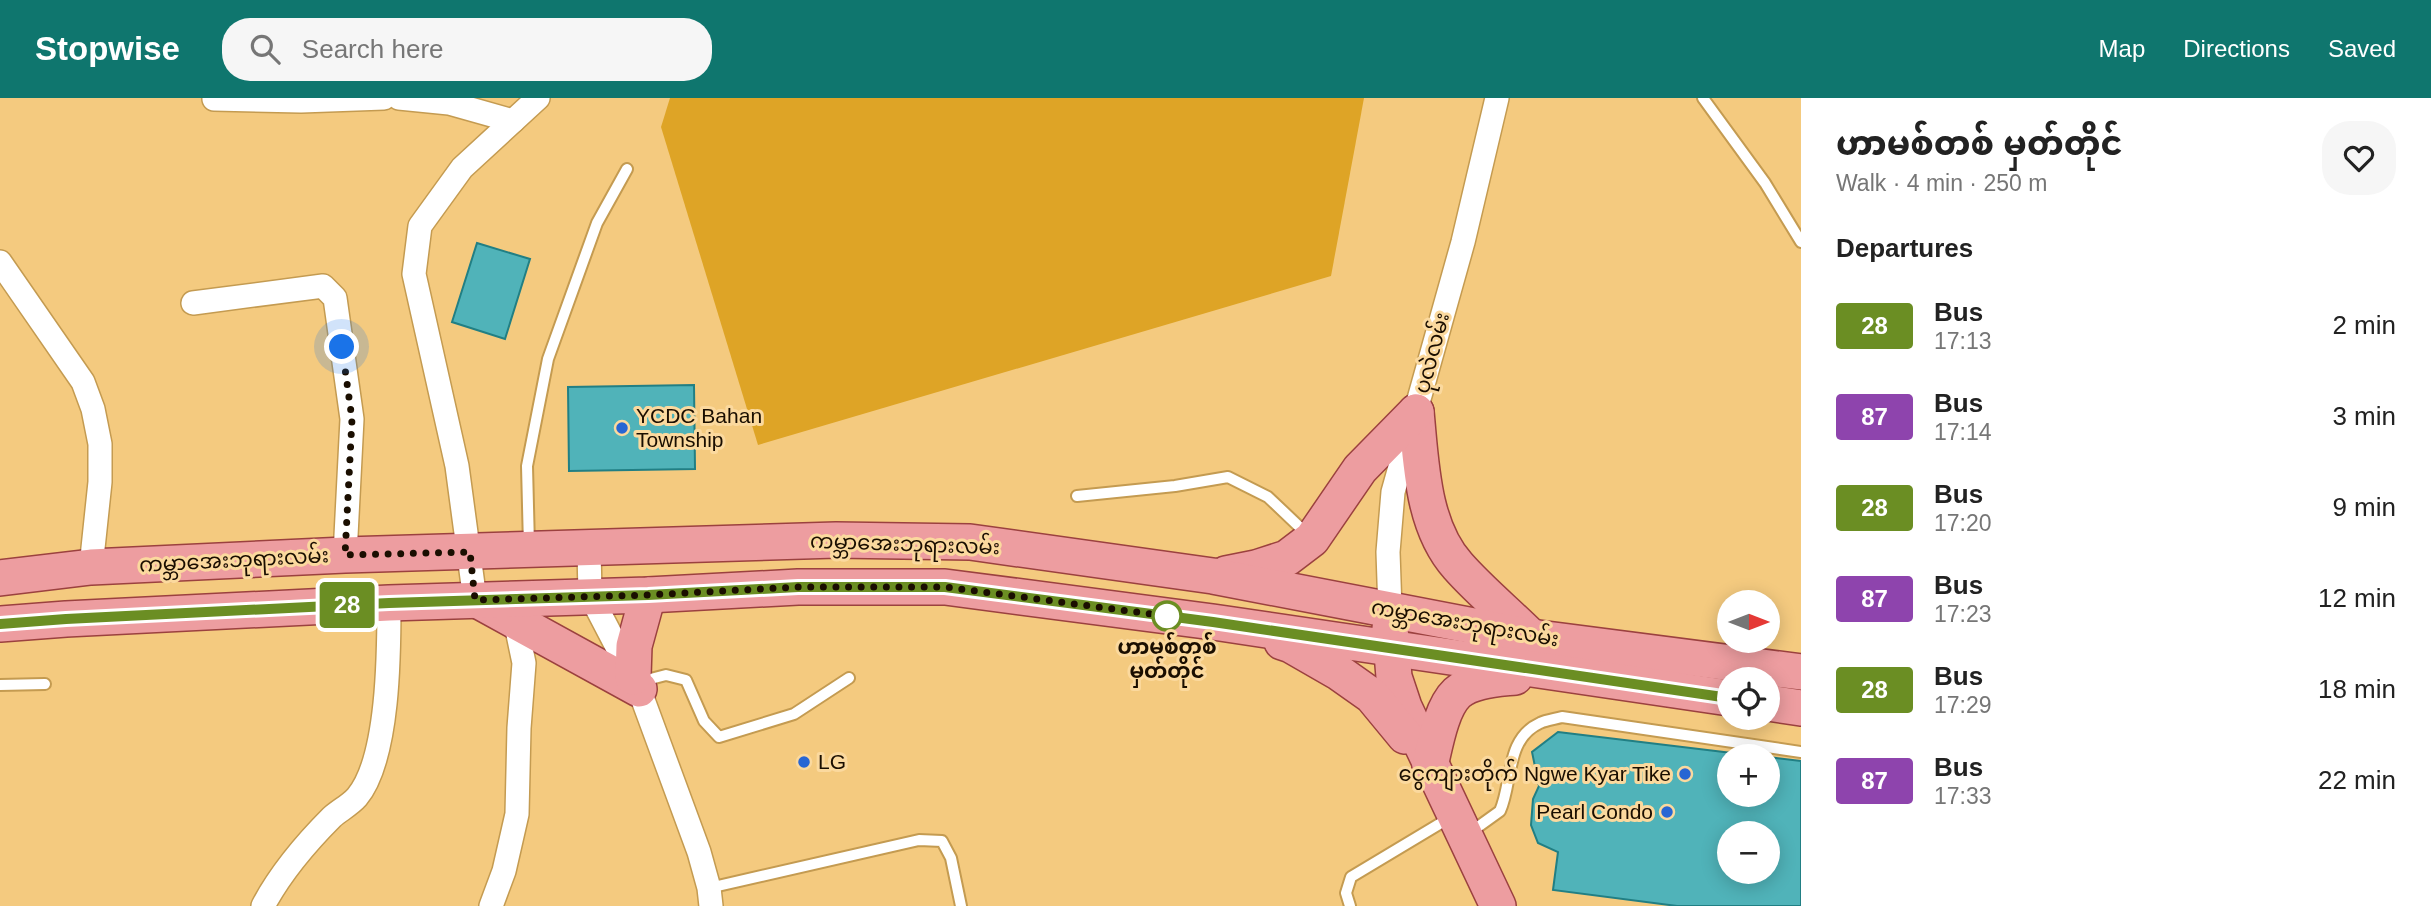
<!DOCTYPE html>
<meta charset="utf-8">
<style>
body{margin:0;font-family:Arial,"Noto Sans Myanmar",sans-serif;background:#f6f6f6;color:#222;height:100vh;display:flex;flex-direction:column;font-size:26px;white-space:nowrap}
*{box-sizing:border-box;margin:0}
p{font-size:23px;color:#767676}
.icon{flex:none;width:38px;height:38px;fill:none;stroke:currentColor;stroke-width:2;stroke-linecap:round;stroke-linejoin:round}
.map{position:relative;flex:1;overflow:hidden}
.panel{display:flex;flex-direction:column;background:#fff;width:630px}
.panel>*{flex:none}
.badge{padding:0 14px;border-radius:5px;font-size:24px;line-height:46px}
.needle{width:46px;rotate:90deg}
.buttons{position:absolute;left:1717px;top:492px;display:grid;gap:14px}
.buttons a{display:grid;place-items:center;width:63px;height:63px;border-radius:50%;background:#fff;box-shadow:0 4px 18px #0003;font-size:35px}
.you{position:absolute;width:35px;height:35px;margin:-18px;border:5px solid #fff;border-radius:50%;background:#1a73e8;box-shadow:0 0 0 10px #1a73e833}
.map>.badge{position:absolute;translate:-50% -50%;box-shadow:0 0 0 4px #fff}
h2{padding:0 35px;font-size:26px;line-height:63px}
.round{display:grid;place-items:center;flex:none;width:74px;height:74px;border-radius:28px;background:#f6f6f6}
.headline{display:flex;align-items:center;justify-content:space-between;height:119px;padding:0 35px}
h1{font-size:33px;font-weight:800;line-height:52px}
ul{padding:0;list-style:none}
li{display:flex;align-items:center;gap:21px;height:91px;padding:0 35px}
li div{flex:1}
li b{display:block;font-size:26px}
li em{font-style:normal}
li .badge{min-width:77px;font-weight:700;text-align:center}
header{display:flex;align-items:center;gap:42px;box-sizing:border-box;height:98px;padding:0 35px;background:#0f766e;color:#fff}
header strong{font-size:33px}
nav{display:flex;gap:38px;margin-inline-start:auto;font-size:24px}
.search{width:490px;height:63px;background:#f6f6f6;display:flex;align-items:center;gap:18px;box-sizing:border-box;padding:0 24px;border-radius:28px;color:#767676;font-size:26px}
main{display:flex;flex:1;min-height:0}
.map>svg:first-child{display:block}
.green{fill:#dea426}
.building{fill:#50b3b9;stroke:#217f84;stroke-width:2;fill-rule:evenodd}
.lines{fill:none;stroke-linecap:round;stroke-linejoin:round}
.service-casing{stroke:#c49b51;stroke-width:14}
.minor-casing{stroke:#c49b51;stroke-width:26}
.primary-casing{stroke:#9b413f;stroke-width:38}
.service{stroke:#fff;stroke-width:10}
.minor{stroke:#fff;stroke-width:23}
.primary{stroke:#ed9da0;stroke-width:35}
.line-casing{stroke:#fff;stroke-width:16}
.line{stroke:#6b8e23;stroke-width:10}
.walk{stroke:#1a0e00;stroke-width:7;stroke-dasharray:0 12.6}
.poi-dot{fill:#2866d3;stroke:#fbd99e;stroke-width:2.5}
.stop-dot{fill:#fff;stroke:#6b8e23;stroke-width:3.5}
.labels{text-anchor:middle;stroke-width:6;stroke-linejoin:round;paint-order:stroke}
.street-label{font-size:21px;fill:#1a0e00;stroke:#fbd99e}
.poi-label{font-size:21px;fill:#1a0e00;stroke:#fbd99e;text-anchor:start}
.stop-label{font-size:21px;font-weight:bold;fill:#1a0e00;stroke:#fbd99e}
</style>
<header>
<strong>Stopwise</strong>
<div class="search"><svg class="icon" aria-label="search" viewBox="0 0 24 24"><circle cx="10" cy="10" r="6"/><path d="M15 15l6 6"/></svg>Search here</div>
<nav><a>Map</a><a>Directions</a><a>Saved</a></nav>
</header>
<main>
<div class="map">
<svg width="1801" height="808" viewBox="0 0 1801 808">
<rect width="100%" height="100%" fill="#f4ca7f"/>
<polygon class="green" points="670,0 1364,0 1331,178 758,347 661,29"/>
<g class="building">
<polygon points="477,145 530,161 505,241 452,224"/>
<polygon points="694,287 695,371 569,373 568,289"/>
<path d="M1558 634 1757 658H1729V696H1768V659L1801 663V808H1677L1553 792 1558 754 1538 745 1531 727 1533 701 1539 688 1532 654ZM1729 735H1768V774H1729Z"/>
</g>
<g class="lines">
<defs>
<g id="service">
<polyline points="1703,0 1765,85 1801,144"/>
<polyline points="1077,398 1175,388 1228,379 1268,399 1308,437"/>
<polyline points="529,448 527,368 548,261 597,125 627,71"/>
<polyline points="639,584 666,577 686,582 704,623 719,639 794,616 849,580"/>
<polyline points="0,587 45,586"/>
<path d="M1468 736 1500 713C1513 684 1505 641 1540 625 1546 622 1555 621 1562 619L1801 654"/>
<polyline points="709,790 919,742 942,743 951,760 961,808"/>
<polyline points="1350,808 1346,795 1351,779 1451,719"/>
</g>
<g id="minor">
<polyline points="399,0 449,5 513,23"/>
<polyline points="214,1 301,3 384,0"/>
<polyline points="0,164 83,284 93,311 100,346 100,384 91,469"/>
<polyline points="193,205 323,188 335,200 352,321 345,457"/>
<polyline points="589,451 590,497 639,591 699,754 709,790 711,808"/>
<polyline points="475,502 457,368 414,176 420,128 462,70 538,0"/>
<polyline points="1390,512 1388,454 1393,394 1463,144 1497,0"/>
<path d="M263 808C281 774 305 746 332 719 340 712 350 707 357 699 389 661 389 553 389 505"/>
<polyline points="491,808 504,773 517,716 519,630 524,565 515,522"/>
</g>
<g id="primary">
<path d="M1416 314C1421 364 1422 428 1458 468 1480 493 1507 515 1531 539"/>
<polyline points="1226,476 1256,470 1287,460 1312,441 1360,371 1416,314"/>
<polyline points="0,480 91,469 345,457 836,442 970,444 1213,478 1531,539 1801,574"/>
<polyline points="479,503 639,591"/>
<polyline points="0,526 66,521 389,505 648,497 798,489 945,489 1213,524 1729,600"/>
<polyline points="1390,530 1394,579 1404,609 1498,808"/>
<polyline points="1282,544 1291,547 1338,574 1372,598 1405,638"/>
<polyline points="633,579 634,548 648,497"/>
<polyline points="1768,605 1801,610"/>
<path d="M1430 668C1435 647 1441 610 1457 595 1471 582 1497 581 1515 579"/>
</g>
</defs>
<use href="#service" class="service-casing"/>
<use href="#minor" class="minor-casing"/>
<use href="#primary" class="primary-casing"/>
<use href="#service" class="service"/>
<use href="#minor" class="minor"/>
<use href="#primary" class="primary"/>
</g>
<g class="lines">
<defs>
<polyline id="line" points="0,526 66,521 389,505 648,497 798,489 945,489 1213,524 1729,600"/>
</defs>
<use href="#line" class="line-casing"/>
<use href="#line" class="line"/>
<polyline class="walk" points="342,249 352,321 345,457 470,454 475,502 648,497 798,489 945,489 1167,518"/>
</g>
<g class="poi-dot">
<circle cx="622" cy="330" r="7"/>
<circle cx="804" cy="664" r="7"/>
<circle cx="1685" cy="676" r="7"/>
<circle cx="1667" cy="714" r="7"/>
</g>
<circle class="stop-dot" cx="1167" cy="518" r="14"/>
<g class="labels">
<g class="street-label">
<text transform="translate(1432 255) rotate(-75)" y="7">ပုလဲလမ်း</text>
<text transform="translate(905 446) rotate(2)" y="7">ကမ္ဘာအေးဘုရားလမ်း</text>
<text transform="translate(234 462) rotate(-3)" y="7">ကမ္ဘာအေးဘုရားလမ်း</text>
<text transform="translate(1465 525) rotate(10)" y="7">ကမ္ဘာအေးဘုရားလမ်း</text>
</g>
<g class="poi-label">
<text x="636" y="325">YCDC Bahan<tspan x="636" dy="24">Township</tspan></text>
<text x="818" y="671">LG</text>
<text x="1671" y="683" text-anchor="end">ငွေကျားတိုက် Ngwe Kyar Tike</text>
<text x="1653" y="721" text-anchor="end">Pearl Condo</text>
</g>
<g class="stop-label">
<text x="1167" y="556">ဟာမစ်တစ်<tspan x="1167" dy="24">မှတ်တိုင်</tspan></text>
</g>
</g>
</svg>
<div class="buttons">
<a><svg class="needle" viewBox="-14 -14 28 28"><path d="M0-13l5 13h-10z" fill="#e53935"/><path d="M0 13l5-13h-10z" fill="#767676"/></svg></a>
<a><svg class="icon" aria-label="locate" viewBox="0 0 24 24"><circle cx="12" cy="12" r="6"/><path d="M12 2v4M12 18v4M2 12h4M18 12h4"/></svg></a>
<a>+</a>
<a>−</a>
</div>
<div class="you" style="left:342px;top:249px"></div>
<b class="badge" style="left:347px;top:507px;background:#6b8e23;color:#fff">28</b>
</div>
<section class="panel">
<div class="headline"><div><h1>ဟာမစ်တစ် မှတ်တိုင်</h1><p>Walk · 4 min · 250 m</p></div><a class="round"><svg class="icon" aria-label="heart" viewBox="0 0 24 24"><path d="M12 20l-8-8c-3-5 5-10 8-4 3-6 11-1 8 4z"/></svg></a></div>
<h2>Departures</h2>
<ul>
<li><span class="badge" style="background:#6b8e23;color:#fff">28</span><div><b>Bus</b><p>17:13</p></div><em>2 min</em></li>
<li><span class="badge" style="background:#8e44ad;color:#fff">87</span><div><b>Bus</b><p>17:14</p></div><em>3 min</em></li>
<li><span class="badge" style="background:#6b8e23;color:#fff">28</span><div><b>Bus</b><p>17:20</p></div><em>9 min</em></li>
<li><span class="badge" style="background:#8e44ad;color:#fff">87</span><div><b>Bus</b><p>17:23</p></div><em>12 min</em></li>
<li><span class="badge" style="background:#6b8e23;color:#fff">28</span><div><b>Bus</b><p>17:29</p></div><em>18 min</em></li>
<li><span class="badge" style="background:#8e44ad;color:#fff">87</span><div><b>Bus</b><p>17:33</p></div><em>22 min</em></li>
</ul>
</section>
</main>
